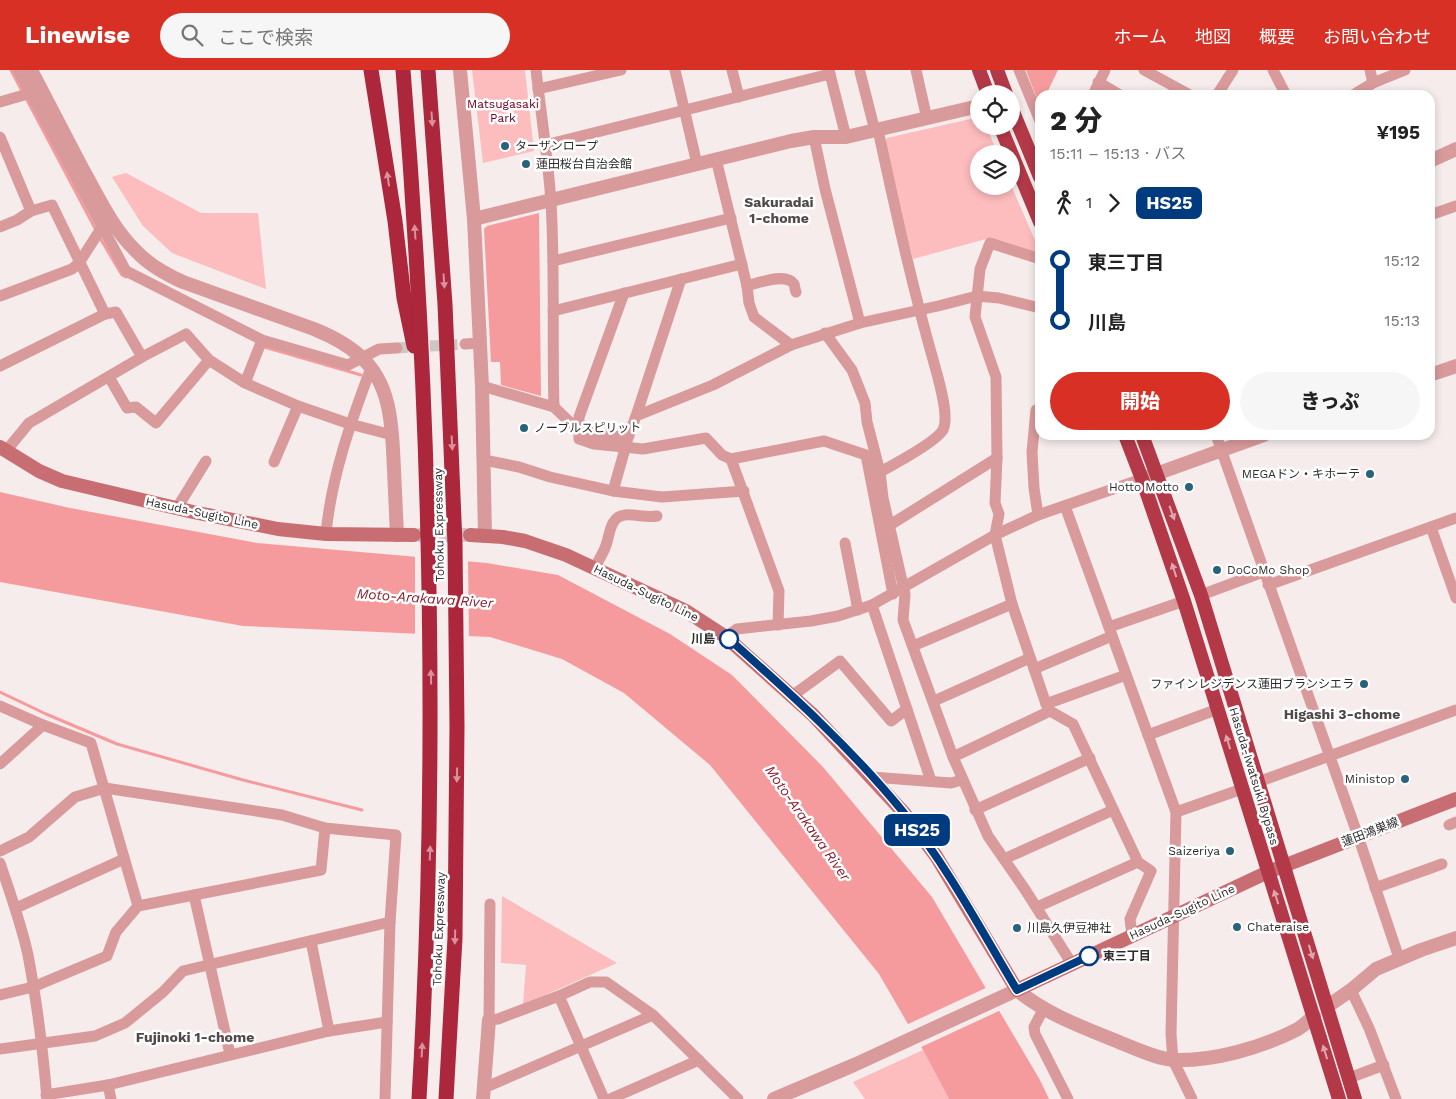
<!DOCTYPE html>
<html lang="ja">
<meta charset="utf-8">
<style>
body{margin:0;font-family:"Work Sans","Noto Sans JP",sans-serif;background:#f6f6f6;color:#222;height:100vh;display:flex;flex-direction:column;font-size:19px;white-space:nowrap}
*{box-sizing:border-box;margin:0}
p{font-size:16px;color:#767676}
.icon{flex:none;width:28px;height:28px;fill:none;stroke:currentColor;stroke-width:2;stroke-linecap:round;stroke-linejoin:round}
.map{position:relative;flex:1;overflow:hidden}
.sheet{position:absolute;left:1035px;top:20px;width:400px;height:350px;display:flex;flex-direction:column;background:#fff;border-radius:15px;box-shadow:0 2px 8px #0003}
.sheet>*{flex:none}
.badge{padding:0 10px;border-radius:8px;font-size:18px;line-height:32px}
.controls{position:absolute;left:970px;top:15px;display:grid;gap:10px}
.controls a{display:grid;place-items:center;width:50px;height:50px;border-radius:50%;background:#fff;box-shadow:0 2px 8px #0003;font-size:25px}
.map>.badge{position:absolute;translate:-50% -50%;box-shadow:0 0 0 2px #fff}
.legs{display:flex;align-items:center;gap:8px;height:55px;padding:0 15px;font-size:16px}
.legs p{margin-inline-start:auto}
.head{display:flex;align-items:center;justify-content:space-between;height:85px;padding:0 15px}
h1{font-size:28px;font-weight:800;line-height:38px}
.button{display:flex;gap:10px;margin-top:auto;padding:10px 15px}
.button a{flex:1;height:58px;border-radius:30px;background:#d93025;color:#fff;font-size:20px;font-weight:800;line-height:58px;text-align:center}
.button a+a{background:#f6f6f6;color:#222}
ul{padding:0 15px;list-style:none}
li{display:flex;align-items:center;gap:18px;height:60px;font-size:19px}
li i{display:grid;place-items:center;width:8px;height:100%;margin:0 6px;background:currentColor}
li i::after{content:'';width:12px;height:12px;margin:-6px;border:4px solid;border-radius:50%;background:#fff}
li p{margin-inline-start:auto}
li:first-child i{background:linear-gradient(#0000 50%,currentColor 0)}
li:last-child i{background:linear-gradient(currentColor 50%,#0000 0)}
header{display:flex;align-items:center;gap:30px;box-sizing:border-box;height:70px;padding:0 25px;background:#d93025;color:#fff}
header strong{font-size:24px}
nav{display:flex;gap:28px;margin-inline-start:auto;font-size:18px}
.search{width:350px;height:45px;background:#f6f6f6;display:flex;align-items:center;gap:12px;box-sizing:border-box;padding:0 18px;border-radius:28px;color:#767676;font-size:19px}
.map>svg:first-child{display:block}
.green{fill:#fdbcbd}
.water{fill:#f59b9d}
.pier{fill:#f6ecec}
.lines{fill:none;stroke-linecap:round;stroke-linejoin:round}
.stream{stroke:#f59b9d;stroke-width:3}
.minor-tunnel{stroke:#cec5c5;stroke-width:11;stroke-dasharray:11 5.5;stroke-linecap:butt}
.secondary-tunnel{stroke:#cec5c5;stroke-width:14;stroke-dasharray:14 7;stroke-linecap:butt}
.minor{stroke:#d99a9b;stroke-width:11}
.tertiary{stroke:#d99a9b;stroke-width:14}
.secondary{stroke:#c86e72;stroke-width:14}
.trunk{stroke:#b33948;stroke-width:14}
.motorway{stroke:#ac273b;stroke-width:15}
.oneway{fill:#d6939d}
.oneway2{fill:#dda6ad}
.line-1-casing{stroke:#fff;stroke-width:11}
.line-1{stroke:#003b80;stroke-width:8}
.poi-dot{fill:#28637b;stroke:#fff;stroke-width:2}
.stop-1-dot{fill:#fff;stroke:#003b80;stroke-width:2.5}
.labels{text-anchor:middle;stroke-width:5;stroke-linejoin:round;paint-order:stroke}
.park-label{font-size:12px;fill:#71001c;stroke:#fff}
.poi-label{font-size:12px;fill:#2f2b2b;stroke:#fff;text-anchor:start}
.street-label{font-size:12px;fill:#2f2b2b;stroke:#fff}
.stop-label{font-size:12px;font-weight:bold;fill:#2f2b2b;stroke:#fff;text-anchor:end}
.neighbourhood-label{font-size:14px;font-weight:bold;fill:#514949;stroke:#fff}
.water-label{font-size:14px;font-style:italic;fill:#881f2e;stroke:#fff}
</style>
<header>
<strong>Linewise</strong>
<div class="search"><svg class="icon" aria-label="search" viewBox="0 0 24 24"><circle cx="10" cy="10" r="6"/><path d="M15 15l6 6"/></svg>ここで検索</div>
<nav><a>ホーム</a><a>地図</a><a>概要</a><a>お問い合わせ</a></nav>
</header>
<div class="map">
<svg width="1456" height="1029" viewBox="0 0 1456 1029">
<rect width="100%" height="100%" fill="#f6ecec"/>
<g class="green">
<polygon points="472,0 525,0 534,81 483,93"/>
<polygon points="979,47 979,56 987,56 997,84 979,84 979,116 1011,115 1040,182 1040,187 986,169 913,189 884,73 887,68"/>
<polygon points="126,103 201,143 258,143 266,219 172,183 143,156 112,107"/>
<polygon points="502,826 617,893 523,935 526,895 501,893"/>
<polygon points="923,980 949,1029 865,1029 853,1012"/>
</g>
<g class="water">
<polygon points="1026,0 1058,0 1046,25 1040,25 1040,37"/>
<polygon points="539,143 541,326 501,315 500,292 491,292 484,159 487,156"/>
<polygon points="0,422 70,438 257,473 487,493 558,505 670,564 732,605 823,697 932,827 1040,1010 1049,1029 949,1029 923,980 879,904 710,695 624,623 562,589 490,567 243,556 0,512"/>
</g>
<g class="pier">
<polygon points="415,484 468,489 469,568 415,566"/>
<polygon points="988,917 1001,940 919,978 906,955"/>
</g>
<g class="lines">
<g class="stream">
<polyline points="11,0 23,23"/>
<polyline points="26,28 97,162"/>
<polyline points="100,168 122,205 126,207"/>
<polyline points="261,276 361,305"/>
<polyline points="0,622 46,644 117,674 243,710 362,740"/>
</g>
<polyline class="minor-tunnel" points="397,278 465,274"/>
<polyline class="secondary-tunnel" points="418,465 466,465"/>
<g class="minor">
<polyline points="18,0 126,201 262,270 348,295 379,279 397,278"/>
<path d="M536 0C541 44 548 88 551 132 555 200 552 269 554 337"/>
<polyline points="675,0 697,94"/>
<polyline points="732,0 739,27"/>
<polyline points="829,0 846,67"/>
<polyline points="916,0 927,49"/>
<polyline points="1019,0 1040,51"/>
<polyline points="1144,0 1190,25"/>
<polyline points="1273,0 1286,25"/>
<polyline points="1370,0 1373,13"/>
<polyline points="860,2 875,61"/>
<polyline points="1098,12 1120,25"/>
<polyline points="538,19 621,0"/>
<polyline points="1093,25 1105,0"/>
<polyline points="1217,25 1233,0"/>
<polyline points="1353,25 1373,13 1405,0"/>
<polyline points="0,32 31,23"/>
<path d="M878 60C895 138 912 216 934 293 938 308 950 346 943 360 936 372 893 395 880 402"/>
<polyline points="0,67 31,141 52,135 105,244 116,242 142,287"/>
<polyline points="814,67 825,119 860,253"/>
<polyline points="545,75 830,4"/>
<polyline points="716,89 747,216 749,233 754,247 791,275"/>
<polyline points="1430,145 1456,136"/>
<polyline points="0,157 17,150 31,141"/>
<polyline points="1040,189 990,173 980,199 975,247 996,307 997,388 995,433 999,444 995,465 1012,534 1046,634 1050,641 1073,654 1138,792 1151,801 1130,849 1132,865"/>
<polyline points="553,191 731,148"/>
<path d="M747 216C758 213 786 202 794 214 795 217 795 220 796 222"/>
<polyline points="624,223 579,347 579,369 594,374 643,379 706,368 722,385 731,389 824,371 866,385 893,524"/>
<polyline points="0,226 72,199 79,193 102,157"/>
<polyline points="553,241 742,194"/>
<polyline points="825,263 852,300 865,333 867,352 880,402 883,428 905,524 903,550 953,687 988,766 1026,821 1072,894"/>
<polyline points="465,274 480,273"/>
<polyline points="0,296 105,244"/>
<polyline points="109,307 127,338 136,337 156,353 209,290"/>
<polyline points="245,313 262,270"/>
<polyline points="482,316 554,337 579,361 628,368 636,346 713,315 791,275 860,253 938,236 977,226 999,228 1040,238"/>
<polyline points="1036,340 1032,382 1034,418 1038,445"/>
<polyline points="636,346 681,209"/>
<polyline points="1216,365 1358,766 1399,888"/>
<polyline points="6,381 29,353 142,287 186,264 209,290 245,313 298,336 350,354 392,365"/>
<polyline points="731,389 779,521 778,555"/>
<polyline points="484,390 519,397 550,407 613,421 662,427 744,421"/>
<polyline points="274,392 298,336"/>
<polyline points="613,421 627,372"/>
<polyline points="1065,436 1176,742 1171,964 1173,990 1192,1029"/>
<polyline points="177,438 206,391"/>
<polyline points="890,455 997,388"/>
<polyline points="1431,457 1456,528"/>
<path d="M326 464C331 408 351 351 371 298"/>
<polyline points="845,473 858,540"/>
<path d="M595 497C599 489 605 481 607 472 610 462 611 446 625 445 636 444 646 448 657 446"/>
<polyline points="1268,515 1456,448"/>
<polyline points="1201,525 1263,502"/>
<polyline points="872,535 931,711"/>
<polyline points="1109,557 1184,531"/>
<polyline points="726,567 737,559 811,551 838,546 872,535 995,465 1038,445 1142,409"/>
<polyline points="913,576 1012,534"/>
<polyline points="1034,599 1112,566"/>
<polyline points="792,626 840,591 891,651 907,639"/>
<polyline points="934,631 1030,588"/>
<polyline points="1046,634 1126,605"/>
<polyline points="0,636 43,655 91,673 138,836"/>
<polyline points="1148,665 1218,639"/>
<polyline points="953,687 1050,641"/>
<polyline points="0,694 43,655"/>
<polyline points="872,707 951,713 962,710"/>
<polyline points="1258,712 1456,640"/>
<polyline points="975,740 1090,688"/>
<polyline points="1176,742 1242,719"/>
<polyline points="1449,755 1456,752"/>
<polyline points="0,781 29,767 75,727 105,718 282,745 325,758 396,765 390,852 385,1029"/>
<polyline points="1004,789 1113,740"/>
<path d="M0 793C10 823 21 853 28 885 37 932 43 981 47 1029"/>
<polyline points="1375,818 1442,794"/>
<polyline points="194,825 230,984"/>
<polyline points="490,834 489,950 498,949 559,926 590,912 606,912 653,945 738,1029"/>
<polyline points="1037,837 1138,792"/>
<polyline points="16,838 124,789"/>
<polyline points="311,871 329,961"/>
<polyline points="1351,920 1369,958 1396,1029"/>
<polyline points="0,925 33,917 107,886 116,862 138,836 321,800 325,758"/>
<polyline points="559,926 604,1029"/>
<polyline points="1044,938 1034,957 1035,964 1068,1029"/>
<polyline points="0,979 95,966 125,953 163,922 183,901 390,852"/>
<polyline points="1349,1008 1384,995"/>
<polyline points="108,1015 111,1029"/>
<polyline points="484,1018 653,945"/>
<polyline points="46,1025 108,1015 329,961 387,952"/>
<polyline points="610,1029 699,990"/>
</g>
<g class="tertiary">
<path d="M31 0C48 33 65 65 82 98 98 126 112 158 136 181 149 195 165 204 183 212L314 259C331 266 347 274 360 286 393 315 392 361 394 400 395 422 396 444 397 465"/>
<polyline points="460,0 474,149 482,316 485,466"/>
<polyline points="1430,91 1456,79"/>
<polyline points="474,149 791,71 814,67 846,67 979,36"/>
<polyline points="1430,305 1456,296"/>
<polyline points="1142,409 1264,365"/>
<polyline points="1328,936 1351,920 1376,899 1421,880 1456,868"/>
<polyline points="483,1029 489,950"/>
<path d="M774 1029 854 995 1017 920C1047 945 1085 958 1121 973 1137 979 1157 989 1175 990 1214 991 1261 978 1296 960 1302 957 1308 951 1314 946"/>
</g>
<g class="secondary">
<polyline points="0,377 39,401 62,411 193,442 278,459 326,464 414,465"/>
<polyline points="470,465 503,467 525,471 566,485 686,541 726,567 813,645 904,743 936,786 1017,920 1268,802 1456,729"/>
</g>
<g class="trunk">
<polyline points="979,0 988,24"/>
<polyline points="997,0 1006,24"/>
<polyline points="1011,37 1040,107"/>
<polyline points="1000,56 1040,152"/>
<polyline points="1125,365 1142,409 1184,531 1339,1029"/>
<polyline points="1142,365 1201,525 1355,1029"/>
</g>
<g class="motorway">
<polyline points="371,0 395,151 404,228 414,276"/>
<path d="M403 0C431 343 439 686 419 1029"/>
<polyline points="428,0 445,234 455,474 457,656 455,868 446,1029"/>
</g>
</g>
<defs><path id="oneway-solid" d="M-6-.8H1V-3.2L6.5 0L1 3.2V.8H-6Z" transform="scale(1.25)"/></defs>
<g class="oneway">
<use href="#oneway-solid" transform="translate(432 49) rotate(86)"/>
<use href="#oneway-solid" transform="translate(388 109) rotate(-99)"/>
<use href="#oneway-solid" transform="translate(415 162) rotate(-94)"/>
<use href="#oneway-solid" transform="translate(444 211) rotate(86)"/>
<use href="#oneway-solid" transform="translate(452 373) rotate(87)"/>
<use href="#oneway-solid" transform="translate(431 607) rotate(-91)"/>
<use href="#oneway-solid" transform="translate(457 705) rotate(91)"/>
<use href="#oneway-solid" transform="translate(430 783) rotate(-88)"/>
<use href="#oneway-solid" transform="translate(455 867) rotate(92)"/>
<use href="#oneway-solid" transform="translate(422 980) rotate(-87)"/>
</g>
<g class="oneway2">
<use href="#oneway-solid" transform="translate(1172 443) rotate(70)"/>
<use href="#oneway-solid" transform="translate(1174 500) rotate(-108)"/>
<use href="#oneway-solid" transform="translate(1228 672) rotate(-107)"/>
<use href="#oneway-solid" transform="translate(1276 827) rotate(-108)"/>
<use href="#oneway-solid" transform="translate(1311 882) rotate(73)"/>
<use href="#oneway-solid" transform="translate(1325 982) rotate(-107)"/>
</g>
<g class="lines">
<defs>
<path id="line-1" d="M729 569C790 623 852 679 904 743 948 797 981 860 1017 920L1089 886"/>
</defs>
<use href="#line-1" class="line-1-casing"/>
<use href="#line-1" class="line-1"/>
</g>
<g class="poi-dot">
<circle cx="505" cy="76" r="5"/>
<circle cx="526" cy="94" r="5"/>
<circle cx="524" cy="358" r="5"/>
<circle cx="1370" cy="404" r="5"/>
<circle cx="1189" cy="417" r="5"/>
<circle cx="1217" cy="500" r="5"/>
<circle cx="1364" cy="614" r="5"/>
<circle cx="1405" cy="709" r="5"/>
<circle cx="1230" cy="781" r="5"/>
<circle cx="1237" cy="857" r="5"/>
<circle cx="1017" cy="858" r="5"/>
</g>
<g class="stop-1-dot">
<circle cx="729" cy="569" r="9"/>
<circle cx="1089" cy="886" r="9"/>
</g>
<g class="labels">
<g class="park-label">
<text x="503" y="38">Matsugasaki<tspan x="503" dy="14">Park</tspan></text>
</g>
<g class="poi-label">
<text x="515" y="80">ターザンロープ</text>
<text x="536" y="98">蓮田桜台自治会館</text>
<text x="534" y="362">ノーブルスピリット</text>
<text x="1360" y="408" text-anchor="end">MEGAドン・キホーテ</text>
<text x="1179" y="421" text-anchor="end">Hotto Motto</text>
<text x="1227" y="504">DoCoMo Shop</text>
<text x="1354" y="618" text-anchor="end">ファインレジデンス蓮田ブランシエラ</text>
<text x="1395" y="713" text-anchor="end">Ministop</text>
<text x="1220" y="785" text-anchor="end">Saizeriya</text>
<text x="1247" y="861">Chateraise</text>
<text x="1027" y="862">川島久伊豆神社</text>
</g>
<g class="street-label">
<text transform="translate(202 443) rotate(12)" y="4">Hasuda-Sugito Line</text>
<text transform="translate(439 455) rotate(-91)" y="4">Tohoku Expressway</text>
<text transform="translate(646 523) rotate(26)" y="4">Hasuda-Sugito Line</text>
<text transform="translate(1254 706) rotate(73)" y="4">Hasuda-Iwatsuki Bypass</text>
<text transform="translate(1370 762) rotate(-21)" y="4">蓮田鴻巣線</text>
<text transform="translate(1182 842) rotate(-25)" y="4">Hasuda-Sugito Line</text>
<text transform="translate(439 859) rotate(-88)" y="4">Tohoku Expressway</text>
</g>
<g class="stop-label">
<text x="715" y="573">川島</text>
<text x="1103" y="890" text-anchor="start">東三丁目</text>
</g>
<g class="neighbourhood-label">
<text x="779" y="137">Sakuradai<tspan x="779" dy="16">1-chome</tspan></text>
<text x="1342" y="649">Higashi 3-chome</text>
<text x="195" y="972">Fujinoki 1-chome</text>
</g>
<g class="water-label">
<text transform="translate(425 528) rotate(4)" y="5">Moto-Arakawa River</text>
<text transform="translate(808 753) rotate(55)" y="5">Moto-Arakawa River</text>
</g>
</g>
</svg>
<div class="controls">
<a><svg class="icon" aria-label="locate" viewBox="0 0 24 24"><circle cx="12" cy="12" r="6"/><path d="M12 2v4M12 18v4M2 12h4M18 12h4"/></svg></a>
<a><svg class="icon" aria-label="layers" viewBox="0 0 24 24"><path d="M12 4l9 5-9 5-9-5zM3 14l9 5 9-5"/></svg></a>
</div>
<b class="badge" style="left:917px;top:760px;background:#003b80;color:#fff">HS25</b>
<section class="sheet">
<div class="head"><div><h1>2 分</h1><p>15:11 – 15:13 · バス</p></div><b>¥195</b></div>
<div class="legs"><svg class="icon" aria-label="walk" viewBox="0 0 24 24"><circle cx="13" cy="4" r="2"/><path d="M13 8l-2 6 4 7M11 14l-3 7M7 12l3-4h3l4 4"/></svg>1<svg class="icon" aria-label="forward" viewBox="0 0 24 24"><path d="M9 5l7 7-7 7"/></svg><b class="badge" style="background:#003b80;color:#fff">HS25</b></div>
<ul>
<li><i style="color:#003b80"></i><b>東三丁目</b><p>15:12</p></li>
<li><i style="color:#003b80"></i><b>川島</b><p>15:13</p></li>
</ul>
<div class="button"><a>開始</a><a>きっぷ</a></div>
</section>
</div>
